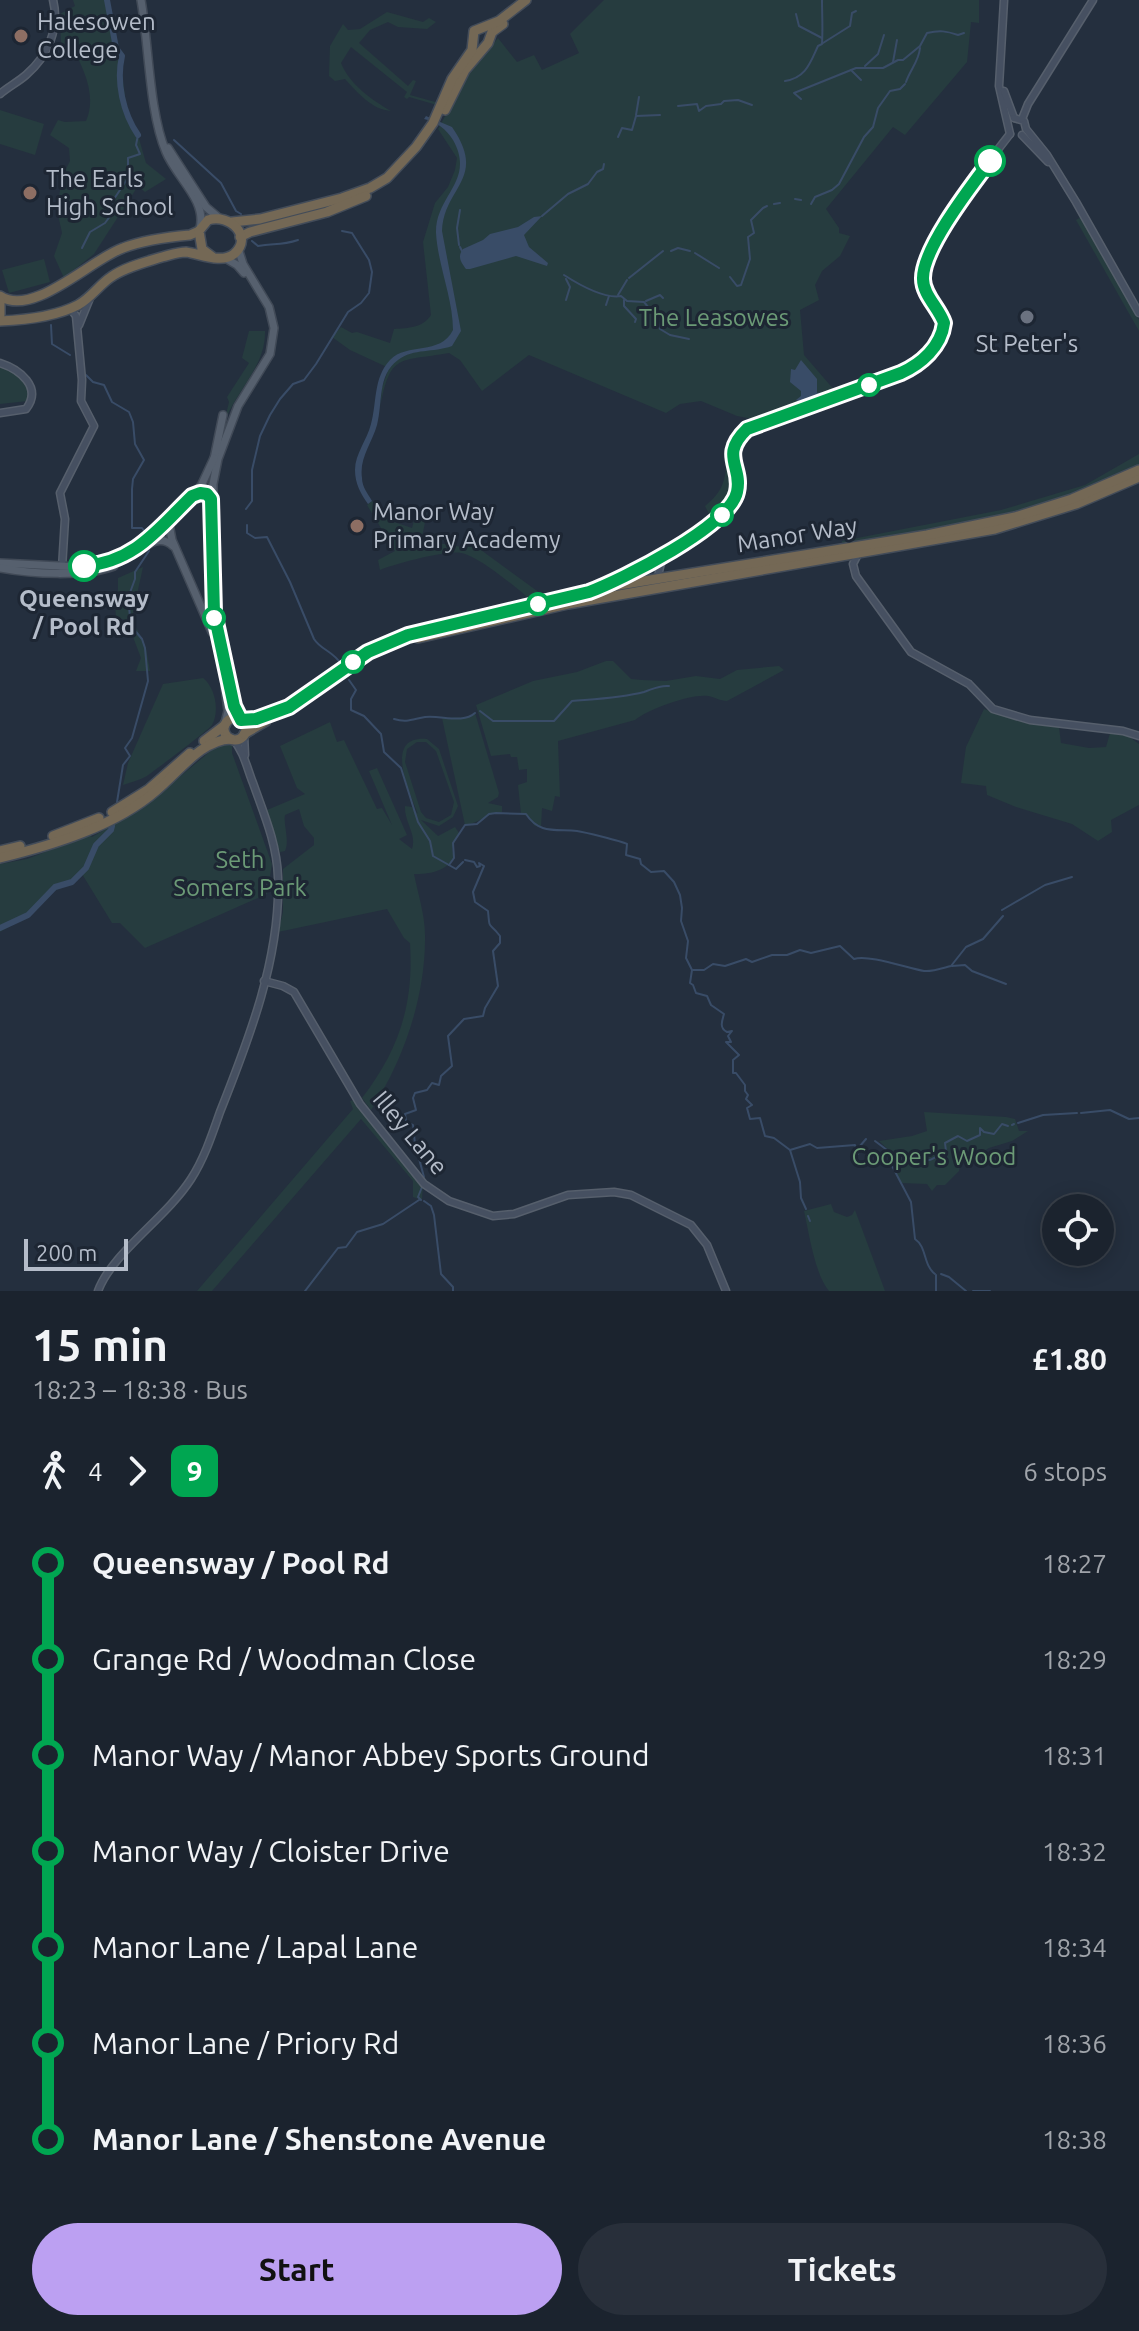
<!DOCTYPE html>
<meta charset="utf-8">
<style>
body{margin:0;font-family:Ubuntu,sans-serif;background:#282f3a;color:#f1f3f6;height:100vh;display:flex;flex-direction:column;font-size:30px;white-space:nowrap}
*{box-sizing:border-box;margin:0}
p{font-size:26px;color:#a0a4aa}
.icon{flex:none;width:44px;height:44px;fill:none;stroke:currentColor;stroke-width:2;stroke-linecap:round;stroke-linejoin:round}
.map{position:relative;height:1291px;overflow:hidden}
.details{display:flex;flex-direction:column;background:#1b232e;flex:1}
.details>*{flex:none}
.badge{padding:0 16px;border-radius:12px;font-size:28px;line-height:52px}
.fabs{position:absolute;left:1042px;top:1194px;display:grid;gap:16px}
.fabs a{display:grid;place-items:center;width:72px;height:72px;border-radius:50%;background:#1b232e;box-shadow:0 4px 20px #0003,0 0 0 2px #39404a;font-size:40px}
.scale{position:absolute;left:24px;bottom:20px;width:104px;box-sizing:border-box;padding-left:8px;border:4px solid #b4bcc9;border-top:0;font-size:22px;line-height:28px;white-space:nowrap;color:#b4bcc9;-webkit-text-stroke:6px #1d2633;paint-order:stroke}
.map>.badge{position:absolute;translate:-50% -50%;box-shadow:0 0 0 4px #fff}
.legs{display:flex;align-items:center;gap:12px;height:88px;padding:0 32px;font-size:26px}
.legs p{margin-inline-start:auto}
.headline{display:flex;align-items:center;justify-content:space-between;height:136px;padding:0 32px}
h1{font-size:44px;font-weight:700;line-height:60px}
.cta{display:flex;gap:16px;margin-top:auto;padding:16px 32px}
.cta a{flex:1;height:92px;border-radius:48px;background:#bca0f2;color:#111;font-size:32px;font-weight:700;line-height:92px;text-align:center}
.cta a+a{background:#282f3a;color:#f1f3f6}
ul{padding:0 32px;list-style:none}
li{display:flex;align-items:center;gap:28px;height:96px;font-size:30px}
li i{display:grid;place-items:center;width:12px;height:100%;margin:0 10px;background:currentColor}
li i::after{content:'';width:20px;height:20px;margin:-10px;border:6px solid;border-radius:50%;background:#1b232e}
li p{margin-inline-start:auto}
li:first-child i{background:linear-gradient(#0000 50%,currentColor 0)}
li:last-child i{background:linear-gradient(currentColor 50%,#0000 0)}
.map>svg:first-child{display:block}
.green{fill:#263c3f;fill-rule:evenodd}
.water{fill:#394c67}
.lines{fill:none;stroke-linecap:round;stroke-linejoin:round}
.stream{stroke:#394c67;stroke-width:2}
.river{stroke:#394c67;stroke-width:6}
.secondary-casing{stroke:#565f6c;stroke-width:9}
.primary-casing{stroke:#414a57;stroke-width:10}
.highway-casing{stroke:#434c59;stroke-width:12}
.secondary{stroke:#465061;stroke-width:6}
.primary{stroke:#56606e;stroke-width:7}
.highway{stroke:#746855;stroke-width:9}
.line-1-casing{stroke:#fff;stroke-width:18}
.line-1{stroke:#00a651;stroke-width:12}
.education-dot{fill:#8d6e63;stroke:#1d2633;stroke-width:3}
.stop-1-dot{fill:#fff;stroke:#00a651;stroke-width:4}
.worship-dot{fill:#6b7280;stroke:#1d2633;stroke-width:3}
.labels{text-anchor:middle;stroke-width:6;stroke-linejoin:round;paint-order:stroke}
.poi-label{font-size:24px;fill:#b4bcc9;stroke:#1d2633;text-anchor:start}
.park-label{font-size:24px;fill:#6b9a76;stroke:#1d2633}
.street-label{font-size:24px;fill:#b4bcc9;stroke:#1d2633}
.stop-label{font-size:24px;font-weight:bold;fill:#b4bcc9;stroke:#1d2633}
</style>
<div class="map">
<svg width="1139" height="1291" viewBox="0 0 1139 1291">
<rect width="100%" height="100%" fill="#242f3e"/>
<g class="green">
<path d="M73 0H107L115 48 123 52 121 66 128 119 138 135 146 163 166 179 145 192 138 186 94 254 64 278 54 256 62 233 57 210 62 177 70 161 69 148 50 135 58 120 65 122 86 121C97 96 84 69 72 47H61L60 14 75 6Z"/>
<path d="M604 0H979V23L971 22 967 62 905 135 893 127 826 209 839 228V233L850 236 840 256 822 271 815 285 819 300 800 310 804 355 836 392 753 419 737 416 701 401 680 404 666 413 529 355 482 391 460 360 449 353C399 362 390 352 380 409L382 387 389 368 350 350 332 337 341 327 352 333 357 332 390 343 394 329C408 328 423 328 431 315L423 242 435 203 448 187 455 170 457 158 438 129 466 78 498 38 517 62 534 55 542 70 579 53 570 34Z"/>
<path d="M387 12 423 22 429 18 436 22 427 29 398 27 388 22 370 30 359 43 408 86 413 80 416 81 410 95 439 103 437 105 409 97 407 99 404 97 407 92 351 47 341 63C350 85 372 100 391 111 372 110 357 92 345 79L335 81 329 76 330 46 343 24 348 30 360 29Z"/>
<polygon points="0,110 44,124 35,155 0,144"/>
<polygon points="1081,217 1139,320 1139,331 1076,220"/>
<polygon points="44,259 50,282 9,293 2,270"/>
<path d="M249 331H265C266 368 233 393 223 427L229 402 227 397 249 363 242 358Z"/>
<path d="M0 365C16 373 32 380 28 401L0 404Z"/>
<path d="M726 453H729C731 491 745 489 712 520L705 506C724 491 727 477 726 453Z"/>
<polygon points="1139,454 1139,465 1088,490 998,518 842,545 842,541 1001,510 1085,485"/>
<path d="M372 501 394 522 412 528 416 513H427L422 537 435 534 438 543 462 547 465 541 482 545 483 547 481 550 544 596 530 599C515 587 479 556 461 553 446 550 395 564 380 570L378 560 395 551 367 505Z"/>
<polygon points="143,567 133,613 136,627 146,648 150,671 136,671 141,658 130,629 123,619 116,619 115,603 118,602 118,578"/>
<path d="M606 661H613L631 679 642 680 666 681 696 676 720 679 737 670 779 666 784 670 727 701C720 701 715 697 708 696 690 694 649 709 635 720L558 741 560 797 555 796 552 811 542 808 541 827 535 826 527 816 521 814 518 785 527 782V769L519 770 517 757H511L510 754 491 756 476 705 533 681 577 672Z"/>
<path d="M203 678C215 687 220 711 212 725 209 730 155 770 147 776 140 780 131 782 123 785L128 763 163 684Z"/>
<polygon points="984,709 1027,723 1059,727 1061,743 1089,748 1106,747 1110,733 1128,736 1139,744 1139,805 1111,820 1112,832 1098,841 1072,824 1016,807 987,795 986,786 961,783 966,747"/>
<path d="M475 713 499 793 498 797 488 803 502 806V812C487 813 480 823 465 825L442 718 470 717Z"/>
<path d="M330 722 337 742 344 740 377 809 382 808 392 825 369 771 377 768 407 835 399 839 412 849C417 834 404 822 405 806L412 807 418 814C410 793 382 735 427 739L439 749 458 806 453 817 439 826 421 820 438 836 455 827 459 833 452 848 454 858C444 872 430 874 414 874 418 894 425 915 425 935 426 995 404 1060 371 1110L362 1098C399 1050 414 1004 410 943L404 938 387 909 278 932 283 912V869L314 845V838L304 826 299 809 285 815C283 824 290 840 285 851L280 852 267 810 305 794 297 788 280 746ZM417 742H426L436 751 454 802 451 815 439 822 426 818 421 812 405 762 407 749Z"/>
<polygon points="228,744 232,745 232,753 272,864 267,894 145,948 120,923 112,923 82,874 72,883 48,894 28,916 0,932 0,864 27,859 89,835 92,837 144,807 214,748"/>
<polygon points="355,1100 423,1184 422,1200 413,1197 413,1181 361,1119 212,1291 197,1291 353,1109 350,1101"/>
<polygon points="924,1112 1006,1117 1015,1119 1019,1131 1028,1131 1012,1141 989,1148 960,1165 959,1171 945,1185 937,1185 932,1191 927,1184 901,1183 892,1163 893,1154 879,1141 912,1136 927,1131"/>
<path d="M831 1204 834 1212 847 1217 852 1215 855 1210 885 1291H829C815 1275 809 1233 804 1211Z"/>
</g>
<g class="water">
<path d="M426 116 452 127C488 179 444 186 442 231L461 331 452 346C433 353 414 348 398 360 377 375 383 403 377 425 372 443 359 458 362 478 362 487 368 494 372 501L368 504C361 494 355 484 355 470 355 454 367 440 371 424 377 403 373 378 390 360 407 342 440 356 453 330 453 298 438 266 436 233 435 195 476 181 453 140 446 129 437 122 424 119Z"/>
<path d="M542 216 524 235 529 247 548 263 547 266 516 256 470 269H466C461 262 457 257 463 249L483 240 490 234 518 227 534 217Z"/>
<polygon points="801,360 817,379 817,398 801,403 796,400 801,396 801,391 790,382 791,369 795,370"/>
</g>
<g class="lines">
<g class="stream">
<polyline points="796,14 799,26 822,38"/>
<polyline points="823,43 850,26 852,13 856,11"/>
<polyline points="893,62 897,40"/>
<polyline points="865,66 878,54 884,35"/>
<polyline points="851,70 861,80"/>
<path d="M785 81C806 78 810 63 818 46L822 44C823 28 822 15 822 0"/>
<path d="M906 82C910 70 919 61 920 48"/>
<path d="M801 99 794 93 856 68H883L898 60H903L920 46 927 33C940 30 946 31 958 35L964 33"/>
<polyline points="678,106 697,104 699,111 706,106 721,104 724,101 738,100 752,105"/>
<polyline points="636,115 639,97"/>
<polyline points="618,137 622,128 632,130 636,116 660,115"/>
<polyline points="174,140 221,183 236,211 241,214"/>
<polyline points="795,199 801,200"/>
<polyline points="774,204 780,203"/>
<polyline points="811,204 815,197 832,190 839,184 864,137 873,127 878,108 890,91 900,89 905,84"/>
<polyline points="542,216 568,194 588,184 597,172 603,169 604,164"/>
<path d="M252 241 258 246C274 243 280 246 298 240"/>
<polyline points="459,245 457,228 460,210"/>
<polyline points="460,247 462,251"/>
<polyline points="82,248 90,232 105,223 111,215 112,202 128,178 128,158 140,154 136,145 138,135"/>
<polyline points="671,251 678,248 690,251"/>
<polyline points="695,253 719,268"/>
<path d="M564 275C578 284 603 299 621 296L627 301 644 302 657 318 660 329 670 335 689 339"/>
<polyline points="730,277 737,286 741,285 750,259 748,237 754,233 751,220 763,208 767,206"/>
<polyline points="629,278 663,251"/>
<polyline points="618,295 627,280"/>
<polyline points="566,300 570,287 566,279"/>
<polyline points="624,300 624,306 636,319 635,322"/>
<polyline points="646,301 660,295 663,298"/>
<polyline points="606,305 609,296"/>
<polyline points="51,325 52,344 70,355"/>
<polyline points="86,375 93,382 104,385 112,402 129,412 133,422 135,444 144,460 133,479 132,489 132,528 142,528 146,533"/>
<polyline points="817,394 832,392"/>
<polyline points="246,509 252,501 252,470 260,436 270,415 280,399 293,384 304,380 316,364 348,312 361,303 369,293 372,272 369,260 352,233 342,231"/>
<path d="M247 525V533L255 538 267 537 290 582 314 639C321 650 333 651 341 664"/>
<polyline points="349,680 356,690 351,699 351,710 364,716 381,734 384,752 401,768 418,822 430,841 433,856 456,869 463,862"/>
<path d="M480 711 493 721H554L572 701C596 699 621 698 644 692 653 689 659 685 669 686"/>
<path d="M394 719C407 723 413 719 425 717 441 715 463 724 475 713"/>
<polyline points="117,802 123,765 130,756 125,748 132,738 148,681 145,648 142,639 131,626 128,598 135,579 135,572 149,551"/>
<path d="M449 865 454 858 453 843 465 825 477 824 489 814 496 813 526 814C539 834 555 829 577 831 584 832 621 841 627 844L626 855 640 859 641 864 651 872 664 871 674 882 680 895 682 908 681 921 688 941 686 958 692 970 690 983 693 985 696 993 707 996 711 1005 724 1014C722 1021 719 1028 727 1032L732 1031 728 1036 731 1042H726L739 1055 733 1060V1073H736L745 1085V1091L748 1095 746 1099 752 1105 747 1108 750 1119 760 1118 765 1136 774 1138 790 1150 810 1144 817 1148 855 1145 858 1154 860 1146 866 1139"/>
<polyline points="1002,910 1045,885 1072,877"/>
<polyline points="952,966 965,965 972,971 1006,984"/>
<path d="M693 970H704L713 964 725 966 746 959 752 962 772 955H787L800 950 811 953 840 946 854 959C868 954 907 968 924 971 932 972 943 968 951 966L966 947 983 939 1003 916"/>
<polyline points="1081,1113 1110,1110 1129,1119 1139,1118"/>
<polyline points="1018,1123 1043,1115 1077,1113"/>
<polyline points="1012,1125 1014,1124"/>
<path d="M875 1141 891 1153C904 1150 916 1162 929 1160 933 1160 941 1153 946 1151L945 1143 958 1136 967 1141 980 1135V1128L984 1132 994 1134 1002 1124 1008 1126"/>
<polyline points="790,1150 800,1182 801,1198 806,1209"/>
<path d="M891 1153 890 1162 911 1202 915 1239C927 1247 923 1265 935 1274"/>
<path d="M424 1177 415 1144 413 1125 406 1121 405 1114 416 1110 413 1098 415 1093 427 1090 432 1083 439 1085 441 1076 452 1066 448 1036 464 1019 483 1016 485 1008 498 986 493 951 500 943V936C488 920 490 932 488 911L475 902 473 892 484 866 479 863 480 866 477 867 474 862 465 860"/>
<polyline points="421,1200 418,1197 422,1187"/>
<polyline points="424,1201 431,1206 434,1215 441,1274 453,1287 453,1291"/>
<polyline points="808,1216 810,1221"/>
<polyline points="941,1274 949,1277 966,1291"/>
<polyline points="305,1291 338,1248 346,1247 357,1232 383,1224 419,1200"/>
<polyline points="936,1291 936,1275"/>
<polyline points="973,1291 990,1291"/>
</g>
<g class="river">
<path d="M107 0 116 48 122 56C116 82 123 113 138 135"/>
<polyline points="0,928 28,915 55,887 72,882 86,868 96,845 111,830 112,826"/>
</g>
<defs>
<g id="secondary">
<polyline points="1004,0 999,86 1010,134"/>
<polyline points="1004,91 1014,118"/>
<path d="M0 94C8 87 18 82 26 75 48 56 60 28 53 0"/>
<polyline points="1014,118 1024,121 1026,129 1047,155 1076,202 1139,313"/>
<polyline points="1022,119 1028,104 1093,0"/>
<polyline points="1022,135 1048,162"/>
<polyline points="79,325 90,298"/>
<path d="M0 363C19 369 43 387 26 409L0 413"/>
<polyline points="858,554 853,564 856,576 911,652 969,684 993,709 1030,720 1123,731 1139,736"/>
<polyline points="62,568 65,519 60,493 94,426 81,401 82,380 76,316 70,308"/>
<path d="M611 584C638 572 731 520 737 493 743 466 718 456 747 429 795 400 936 390 944 323 939 308 923 294 923 278 922 246 989 161 1010 134"/>
<path d="M652 589C662 579 656 565 666 554"/>
<polyline points="244,735 245,755"/>
<polyline points="264,981 283,986 294,992 360,1104 424,1184 449,1201 493,1216 514,1214 568,1195 614,1192 631,1195 691,1225 707,1245 726,1291"/>
<path d="M98 1291C112 1253 166 1218 191 1179 204 1159 212 1135 220 1112 249 1039 281 957 278 877 277 844 264 814 253 783 247 768 244 752 233 739"/>
</g>
<g id="primary">
<path d="M141 0C149 45 149 112 166 152 176 177 207 200 200 228"/>
<polyline points="168,148 206,207 219,218"/>
<polyline points="238,248 243,264 269,307 274,328 270,354 238,406 218,459 213,484 214,613 234,706 239,719"/>
<polyline points="225,258 237,265 244,273"/>
<polyline points="214,459 223,415"/>
<polyline points="168,519 172,540 212,632"/>
<path d="M145 547C154 539 165 538 173 546"/>
<polyline points="0,563 79,567 107,564 130,554 201,486 214,458"/>
<path d="M0 568C31 574 85 577 114 566"/>
<polyline points="225,687 228,711 225,723"/>
</g>
<g id="highway">
<polyline points="445,110 465,70 488,43 492,32 503,24"/>
<polyline points="232,222 260,219 342,198 370,188 387,178 416,147 433,123 452,79 472,50 474,31 499,21 526,0"/>
<polyline points="240,237 250,232 327,212 366,196"/>
<path d="M0 296C33 318 91 259 123 248 144 240 168 237 190 235L199 231"/>
<polyline points="0,301 0,315"/>
<path d="M0 321C25 320 55 317 78 305 91 298 99 285 111 277 125 267 146 262 162 257 170 255 178 252 186 252 201 254 221 264 234 254 254 237 230 213 208 220L199 231 202 249 214 258"/>
<polyline points="418,638 568,604 995,529 1076,504 1139,477"/>
<circle cx="235" cy="729" r="11"/>
<polyline points="241,720 259,718 289,707 364,655 408,635 619,585 927,535 1015,517 1072,499 1139,470"/>
<polyline points="244,734 266,721"/>
<polyline points="204,741 225,725"/>
<polyline points="112,812 149,789 190,753"/>
<polyline points="53,836 99,818"/>
<polyline points="0,851 20,846"/>
<path d="M0 858C53 845 116 826 157 790 179 772 201 740 231 739"/>
</g>
</defs>
<use href="#secondary" class="secondary-casing"/>
<use href="#primary" class="primary-casing"/>
<use href="#highway" class="highway-casing"/>
<use href="#secondary" class="secondary"/>
<use href="#primary" class="primary"/>
<use href="#highway" class="highway"/>
</g>
<g class="lines">
<defs>
<path id="line-1" d="M84 566C135 562 158 529 192 496L200 493 207 494 211 499 214 613 234 706 241 720 256 719 289 707 368 652 408 635 589 592C621 580 730 526 737 492 743 466 719 456 747 429L901 373C921 364 941 347 944 323 939 308 923 295 923 279 922 249 972 185 990 161"/>
</defs>
<use href="#line-1" class="line-1-casing"/>
<use href="#line-1" class="line-1"/>
</g>
<g class="education-dot">
<circle cx="21" cy="36" r="8"/>
<circle cx="30" cy="193" r="8"/>
<circle cx="357" cy="526" r="8"/>
</g>
<g class="stop-1-dot">
<circle cx="990" cy="161" r="14"/>
<circle cx="869" cy="385" r="10"/>
<circle cx="722" cy="515" r="10"/>
<circle cx="84" cy="566" r="14"/>
<circle cx="538" cy="604" r="10"/>
<circle cx="214" cy="618" r="10"/>
<circle cx="353" cy="662" r="10"/>
</g>
<circle class="worship-dot" cx="1027" cy="317" r="8"/>
<g class="labels">
<g class="poi-label">
<text x="37" y="30">Halesowen<tspan x="37" dy="28">College</tspan></text>
<text x="46" y="187">The Earls<tspan x="46" dy="28">High School</tspan></text>
<text x="1027" y="352" text-anchor="middle">St Peter's</text>
<text x="373" y="520">Manor Way<tspan x="373" dy="28">Primary Academy</tspan></text>
</g>
<g class="park-label">
<text x="714" y="326">The Leasowes</text>
<text x="240" y="868">Seth<tspan x="240" dy="28">Somers Park</tspan></text>
<text x="934" y="1165">Cooper's Wood</text>
</g>
<g class="street-label">
<text transform="translate(797 535) rotate(-9)" y="8">Manor Way</text>
<text transform="translate(410 1133) rotate(50)" y="8">Illey Lane</text>
</g>
<g class="stop-label">
<text x="84" y="607">Queensway<tspan x="84" dy="28">/ Pool Rd</tspan></text>
</g>
</g>
</svg>
<div class="fabs">
<a><svg class="icon" aria-label="locate" viewBox="0 0 24 24"><circle cx="12" cy="12" r="6"/><path d="M12 2v4M12 18v4M2 12h4M18 12h4"/></svg></a>
</div>
<div class="scale">200 m</div>
</div>
<section class="details">
<div class="headline"><div><h1>15 min</h1><p>18:23 – 18:38 · Bus</p></div><b>£1.80</b></div>
<div class="legs"><svg class="icon" aria-label="walk" viewBox="0 0 24 24"><circle cx="13" cy="4" r="2"/><path d="M13 8l-2 6 4 7M11 14l-3 7M7 12l3-4h3l4 4"/></svg>4<svg class="icon" aria-label="forward" viewBox="0 0 24 24"><path d="M9 5l7 7-7 7"/></svg><b class="badge" style="background:#00a651;color:#fff">9</b><p>6 stops</p></div>
<ul>
<li><i style="color:#00a651"></i><b>Queensway / Pool Rd</b><p>18:27</p></li>
<li><i style="color:#00a651"></i><span>Grange Rd / Woodman Close</span><p>18:29</p></li>
<li><i style="color:#00a651"></i><span>Manor Way / Manor Abbey Sports Ground</span><p>18:31</p></li>
<li><i style="color:#00a651"></i><span>Manor Way / Cloister Drive</span><p>18:32</p></li>
<li><i style="color:#00a651"></i><span>Manor Lane / Lapal Lane</span><p>18:34</p></li>
<li><i style="color:#00a651"></i><span>Manor Lane / Priory Rd</span><p>18:36</p></li>
<li><i style="color:#00a651"></i><b>Manor Lane / Shenstone Avenue</b><p>18:38</p></li>
</ul>
<div class="cta"><a>Start</a><a>Tickets</a></div>
</section>
